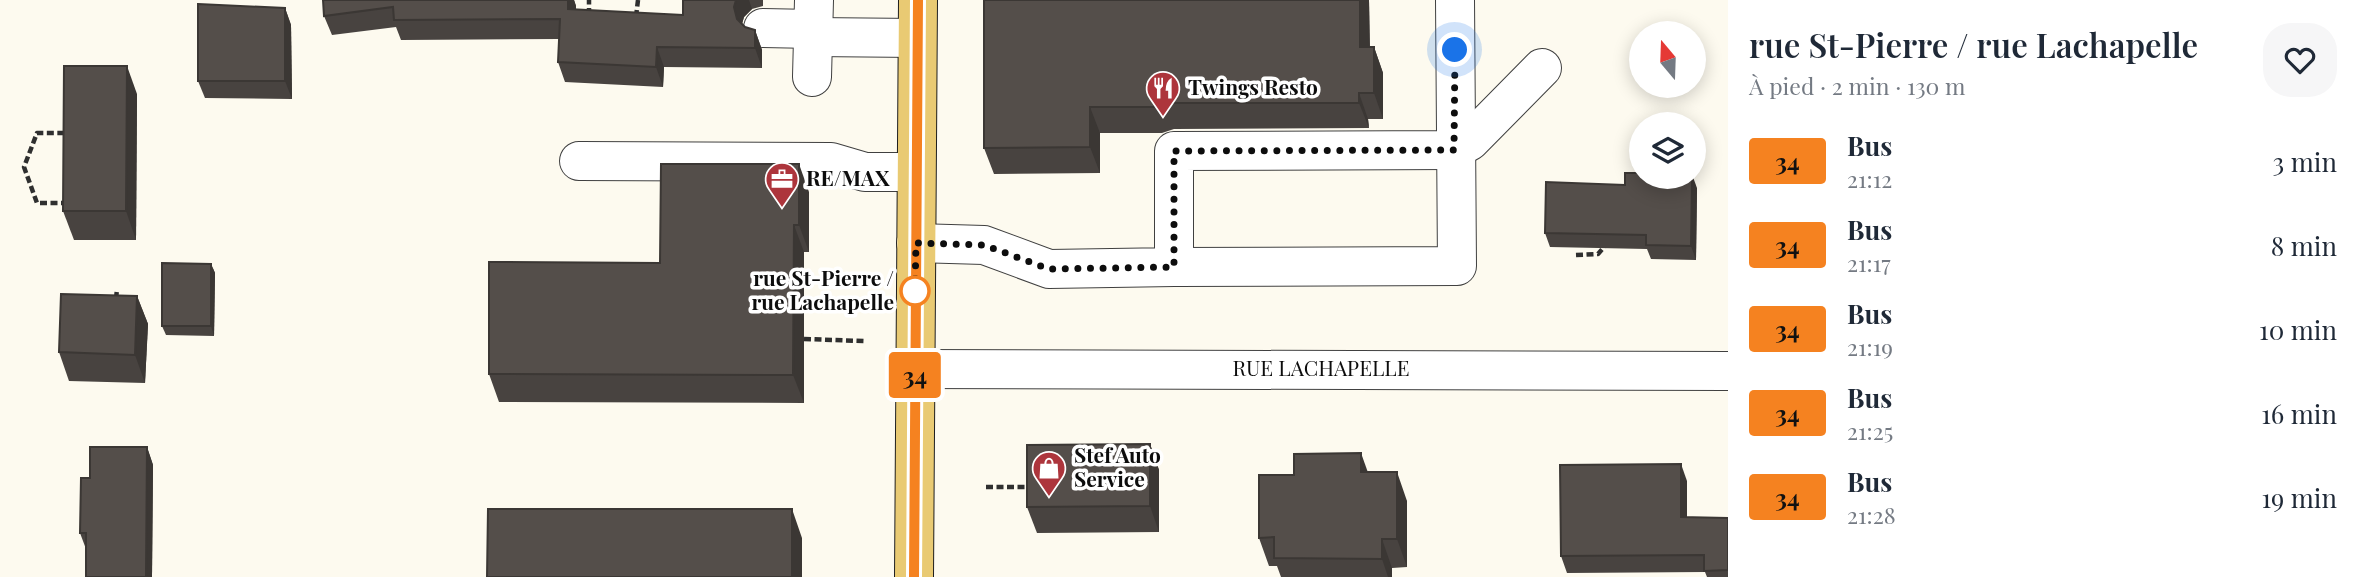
<!DOCTYPE html>
<html lang="fr">
<meta charset="utf-8">
<style>
body{margin:0;font-family:"Playfair Display",serif;background:#f6f6f7;color:#1f2937;height:100vh;display:flex;flex-direction:column;font-size:26px;white-space:nowrap}
*{box-sizing:border-box;margin:0}
p{font-size:23px;color:#747a83}
.icon{flex:none;width:38px;height:38px;fill:none;stroke:currentColor;stroke-width:2;stroke-linecap:round;stroke-linejoin:round}
.map{position:relative;flex:1;overflow:hidden}
.panel{display:flex;flex-direction:column;background:#fff;width:630px}
.panel>*{flex:none}
.badge{padding:0 14px;border-radius:5px;font-size:24px;line-height:46px}
.needle{width:46px;rotate:341deg}
.tools{position:absolute;left:1629px;top:21px;display:grid;gap:14px}
.tools a{display:grid;place-items:center;width:77px;height:77px;border-radius:50%;background:#fff;box-shadow:0 4px 18px #0003;font-size:35px}
.you{position:absolute;width:35px;height:35px;margin:-18px;border:5px solid #fff;border-radius:50%;background:#1a73e8;box-shadow:0 0 0 10px #1a73e833}
.map>.badge{position:absolute;translate:-50% -50%;box-shadow:0 0 0 4px #fff}
.round{display:grid;place-items:center;flex:none;width:74px;height:74px;border-radius:28px;background:#f6f6f7}
.overview{display:flex;align-items:center;justify-content:space-between;height:119px;padding:0 21px}
h1{font-size:33px;font-weight:600;line-height:52px}
ul{padding:0;list-style:none}
li{display:flex;align-items:center;gap:21px;height:84px;padding:0 21px}
li div{flex:1}
li b{display:block;font-size:26px}
li em{font-style:normal}
li .badge{min-width:77px;font-weight:700;text-align:center}
main{display:flex;flex:1;min-height:0}
.map>svg:first-child{display:block}
.lines{fill:none;stroke-linecap:round;stroke-linejoin:round}
.minor-casing{stroke:#404040;stroke-width:40}
.major-casing{stroke:#1e1e1e;stroke-width:40}
.path{stroke:#2f2f2f;stroke-width:4.5;stroke-dasharray:7 3.5;stroke-linecap:butt}
.minor{stroke:#fff;stroke-width:38}
.major{stroke:#e9ca73;stroke-width:38}
.wall{fill:#484340}
.shaded-wall{fill:#3b3734}
.building{fill:#544e4a;stroke:#3b3734;stroke-width:2}
.line-casing{stroke:#fff;stroke-width:16}
.line{stroke:#f58220;stroke-width:10}
.walk{stroke:#0d0d0d;stroke-width:7;stroke-dasharray:0 12.6}
.stop-dot{fill:#fff;stroke:#f58220;stroke-width:3.5}
.labels{text-anchor:middle;stroke-width:7;stroke-linejoin:round;paint-order:stroke}
.poi-label{font-size:21px;font-weight:bold;fill:#0d0d0d;stroke:#fff;text-anchor:start}
.stop-label{font-size:21px;font-weight:bold;fill:#0d0d0d;stroke:#fff;text-anchor:end}
.street-label{font-size:21px;fill:#0d0d0d;stroke:#fff}
</style>
<main>
<div class="map">
<svg width="1728" height="577" viewBox="0 0 1728 577">
<rect width="100%" height="100%" fill="#fdfaef"/>
<g class="lines">
<defs>
<g id="minor">
<polyline points="763,28 813,29"/>
<polyline points="813,37 917,38"/>
<polyline points="812,77 814,0"/>
<polyline points="579,161 831,162 865,172 916,172"/>
<polyline points="916,243 984,245 1049,269 1174,267 1174,151 1454,150 1470,141 1542,68"/>
<polyline points="1174,267 1457,266 1455,0"/>
<polyline points="915,369 1728,371"/>
</g>
<polyline id="major" points="914,577 918,0"/>
</defs>
<use href="#minor" class="minor-casing"/>
<use href="#major" class="major-casing"/>
<g class="path">
<polyline points="589,15 589,0"/>
<polyline points="636,17 638,0"/>
<polyline points="68,203 37,203 24,167 37,133 69,133"/>
<polyline points="1576,255 1598,254 1605,246"/>
<polyline points="116,299 117,289"/>
<polyline points="804,339 864,341"/>
<polyline points="986,487 1032,487"/>
</g>
<use href="#minor" class="minor"/>
<use href="#major" class="major"/>
</g>
<g class="wall">
<polygon points="323,0 574,0 576,6 576,10 683,15 683,0 763,0 763,6 752,9 744,17 742,24 745,27 755,30 762,50 762,68 664,67 663,87 565,82 558,62 559,39 401,40 396,27 332,35 324,16"/>
<polygon points="984,0 1369,0 1370,47 1374,47 1383,73 1383,119 1368,119 1369,128 1174,129 1162,133 1100,133 1100,173 994,174 984,148"/>
<polygon points="285,8 291,25 292,99 205,98 198,81"/>
<polygon points="137,94 136,240 74,240 63,211"/>
<polygon points="1697,188 1696,260 1651,259 1647,249 1550,247 1545,233"/>
<polygon points="809,192 809,252 804,252 804,403 499,402 489,374 660,263"/>
<polygon points="211,264 215,273 214,336 166,335 162,326"/>
<polygon points="137,296 148,324 145,383 69,381 59,352"/>
<polygon points="1150,444 1159,470 1159,532 1037,533 1027,507"/>
<polygon points="147,447 153,465 152,577 86,577 86,549 80,533 90,478"/>
<polygon points="1368,472 1407,501 1407,567 1392,568 1392,577 1281,577 1277,566 1269,566 1259,538 1294,475"/>
<polygon points="1687,481 1687,517 1728,518 1728,577 1707,577 1705,572 1567,573 1561,556"/>
</g>
<g class="shaded-wall">
<polygon points="568,0 574,0 576,6 575,29 568,9"/>
<polygon points="736,0 749,0 752,9 744,17 741,27 737,19 734,7"/>
<polygon points="1360,0 1369,0 1370,72 1360,47"/>
<polygon points="285,8 291,25 292,99 285,81"/>
<polygon points="755,30 762,50 762,68 755,48"/>
<polygon points="657,47 664,67 663,87 656,67"/>
<polygon points="1374,47 1383,73 1383,119 1374,93"/>
<polygon points="127,66 137,94 136,240 126,211"/>
<polygon points="1359,93 1368,119 1369,128 1359,103"/>
<polygon points="1090,107 1100,133 1100,173 1090,147"/>
<polygon points="799,164 809,192 809,252 799,225"/>
<polygon points="1692,177 1693,177 1697,188 1696,260 1691,246"/>
<polygon points="794,225 804,252 804,403 793,375"/>
<polygon points="211,264 215,273 214,336 211,326"/>
<polygon points="137,296 148,324 145,383 135,355"/>
<polygon points="1150,444 1159,470 1159,532 1150,506"/>
<polygon points="147,447 153,465 152,577 146,577"/>
<polygon points="1361,453 1371,481 1361,472"/>
<polygon points="1681,464 1687,481 1687,535 1681,517"/>
<polygon points="1397,472 1407,501 1407,567 1397,539"/>
<polygon points="792,509 802,538 802,577 792,577"/>
<polygon points="1382,539 1392,568 1392,577 1388,577 1382,559"/>
</g>
<g class="building">
<polygon points="323,0 568,0 568,9 683,15 683,0 736,0 734,7 737,19 745,27 755,30 755,48 657,47 656,67 558,62 560,19 394,20 393,7 324,16"/>
<polygon points="984,0 1360,0 1360,47 1374,47 1374,93 1359,93 1359,103 1165,103 1153,107 1090,107 1090,147 984,148"/>
<polygon points="198,4 285,8 285,81 198,81"/>
<polygon points="64,66 127,66 126,211 63,211"/>
<polygon points="661,164 799,164 799,225 794,225 793,375 489,374 489,262 660,263"/>
<polygon points="1625,173 1642,173 1642,177 1692,177 1691,246 1646,245 1646,235 1545,233 1546,182 1625,185"/>
<polygon points="162,263 211,264 211,326 162,326"/>
<polygon points="61,294 137,296 135,355 59,352"/>
<polygon points="1150,444 1150,506 1027,507 1027,445"/>
<polygon points="90,447 147,447 146,577 86,577 86,533 80,533 81,478 90,478"/>
<polygon points="1361,453 1361,472 1397,472 1397,539 1382,539 1382,559 1274,558 1274,537 1259,538 1259,475 1294,475 1294,454"/>
<polygon points="1681,464 1681,517 1728,518 1728,570 1704,571 1704,555 1561,556 1560,465"/>
<polygon points="488,509 792,509 792,577 487,577"/>
</g>
<g class="lines">
<defs>
<polyline id="line" points="914,577 918,0"/>
</defs>
<use href="#line" class="line-casing"/>
<use href="#line" class="line"/>
<polyline class="walk" points="915,291 916,243 984,245 1049,269 1174,267 1174,151 1454,150 1455,50"/>
</g>
<defs>
<symbol id="restaurant-pin" viewBox="-11 -11 22 30"><path d="M0 17L-7.5 6A9.5 9.5 0 1 1 7.5 6Z" fill="#ad353c" stroke="#fff"/><path d="M-5-6h1v4h1v-4h1v4h1v-4h1v5L-1.5 .5V6h-2V.5L-5-1ZM5-6V6H3V1.5H1.5Q1.5-4 5-6Z" fill="#fff"/></symbol>
<symbol id="office-pin" viewBox="-11 -11 22 30"><path d="M0 17L-7.5 6A9.5 9.5 0 1 1 7.5 6Z" fill="#ad353c" stroke="#fff"/><path d="M-6-3h4V-5.5h4V-3h4V5H-6ZM-1-4.5V-3h2v-1.5ZM-6 0V1H6V0Z" fill="#fff"/></symbol>
<symbol id="shop-pin" viewBox="-11 -11 22 30"><path d="M0 17L-7.5 6A9.5 9.5 0 1 1 7.5 6Z" fill="#ad353c" stroke="#fff"/><path d="M-5-2.5h2.3a2.7 3.5 0 0 1 5.4 0H5L5.5 6h-11ZM-1.5-2.5h3a1.5 2.3 0 0 0-3 0Z" fill="#fff"/></symbol>
</defs>
<g fill-rule="evenodd">
<use href="#restaurant-pin" x="1144" y="69" width="38" height="52"/>
<use href="#office-pin" x="763" y="160" width="38" height="52"/>
<use href="#shop-pin" x="1030" y="449" width="38" height="52"/>
</g>
<circle class="stop-dot" cx="915" cy="291" r="14"/>
<g class="labels">
<g class="poi-label">
<text x="1188" y="95">Twings Resto</text>
<text x="806" y="186">RE/MAX</text>
<text x="1074" y="463">Stef Auto<tspan x="1074" dy="24">Service</tspan></text>
</g>
<g class="stop-label">
<text x="894" y="286">rue St-Pierre /<tspan x="894" dy="24">rue Lachapelle</tspan></text>
</g>
<g class="street-label">
<text x="1321" y="376">RUE LACHAPELLE</text>
</g>
</g>
</svg>
<div class="tools">
<a><svg class="needle" viewBox="-14 -14 28 28"><path d="M0-13l5 13h-10z" fill="#e53935"/><path d="M0 13l5-13h-10z" fill="#747a83"/></svg></a>
<a><svg class="icon" aria-label="layers" viewBox="0 0 24 24"><path d="M12 4l9 5-9 5-9-5zM3 14l9 5 9-5"/></svg></a>
</div>
<div class="you" style="left:1455px;top:50px"></div>
<b class="badge" style="left:915px;top:375px;background:#f58220;color:#111">34</b>
</div>
<section class="panel">
<div class="overview"><div><h1>rue St-Pierre / rue Lachapelle</h1><p>À pied · 2 min · 130 m</p></div><a class="round"><svg class="icon" aria-label="heart" viewBox="0 0 24 24"><path d="M12 20l-8-8c-3-5 5-10 8-4 3-6 11-1 8 4z"/></svg></a></div>
<ul>
<li><span class="badge" style="background:#f58220;color:#111">34</span><div><b>Bus</b><p>21:12</p></div><em>3 min</em></li>
<li><span class="badge" style="background:#f58220;color:#111">34</span><div><b>Bus</b><p>21:17</p></div><em>8 min</em></li>
<li><span class="badge" style="background:#f58220;color:#111">34</span><div><b>Bus</b><p>21:19</p></div><em>10 min</em></li>
<li><span class="badge" style="background:#f58220;color:#111">34</span><div><b>Bus</b><p>21:25</p></div><em>16 min</em></li>
<li><span class="badge" style="background:#f58220;color:#111">34</span><div><b>Bus</b><p>21:28</p></div><em>19 min</em></li>
</ul>
</section>
</main>
